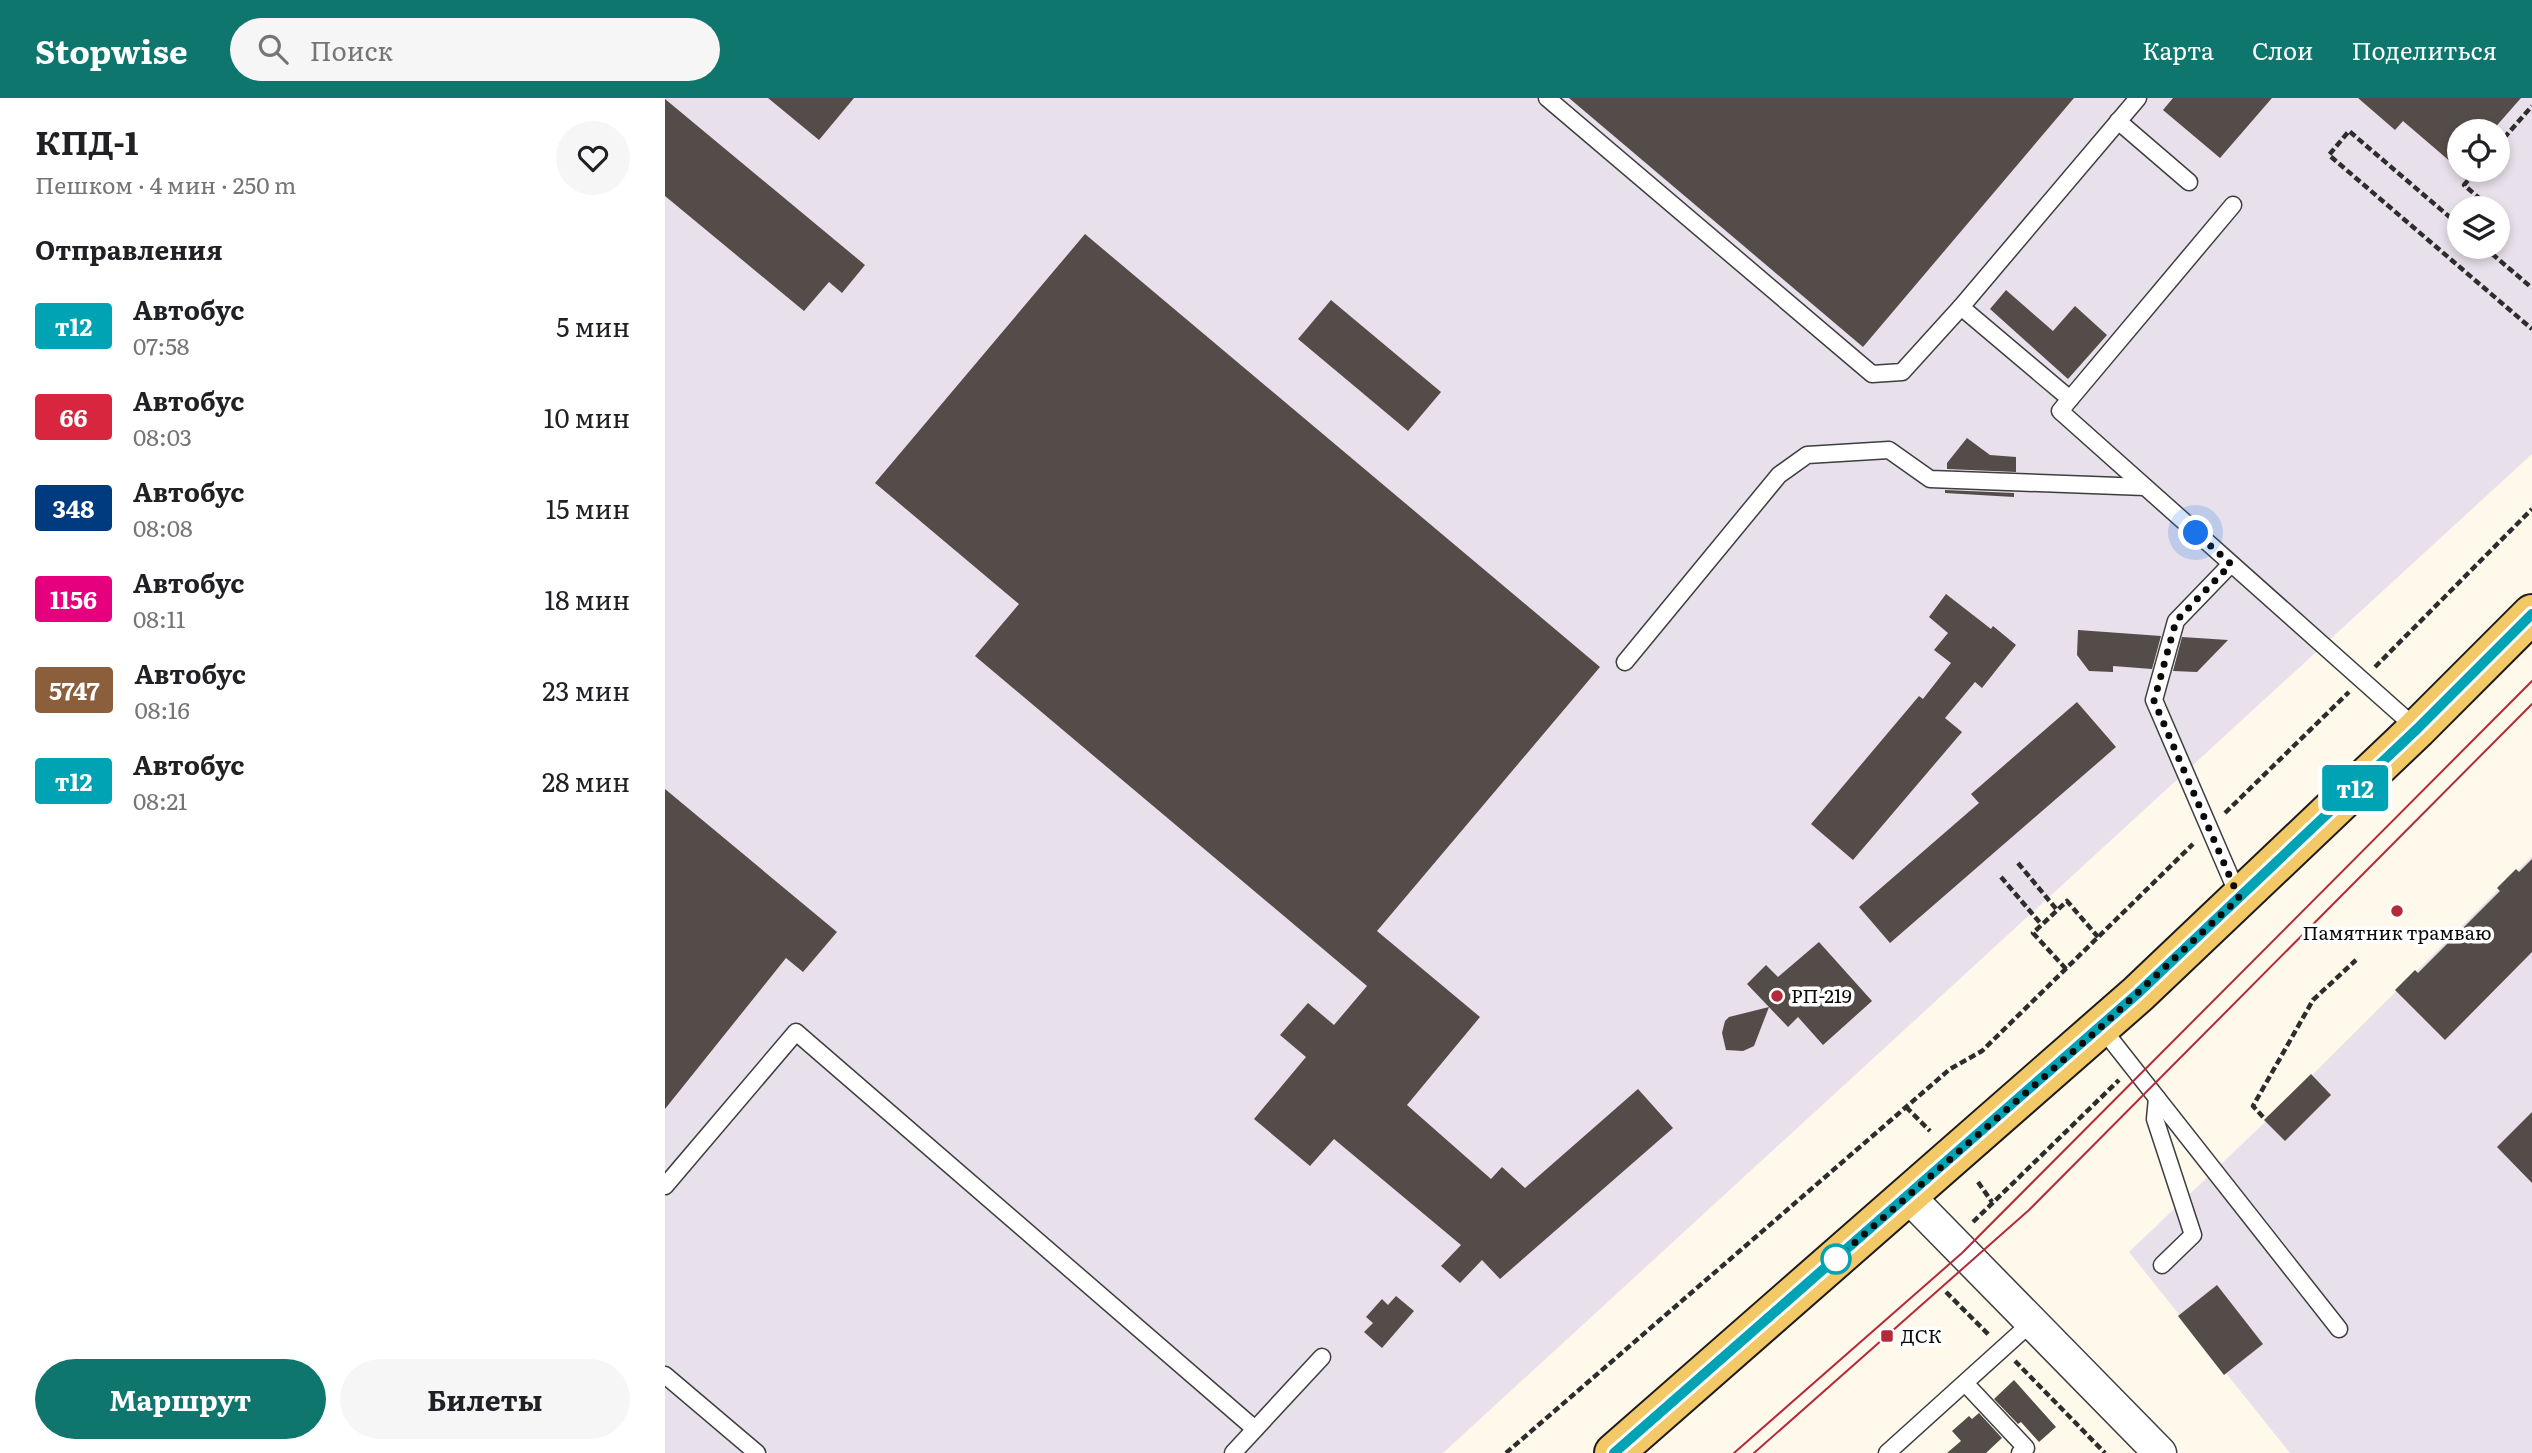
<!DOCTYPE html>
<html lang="ru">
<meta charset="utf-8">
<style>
body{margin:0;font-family:Literata,serif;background:#f6f6f6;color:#202124;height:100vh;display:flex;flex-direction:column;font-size:26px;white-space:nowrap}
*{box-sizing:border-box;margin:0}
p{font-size:23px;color:#757577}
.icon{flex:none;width:38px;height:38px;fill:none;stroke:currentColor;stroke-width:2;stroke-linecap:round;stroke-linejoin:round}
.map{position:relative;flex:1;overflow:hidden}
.sheet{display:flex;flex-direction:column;background:#fff;width:665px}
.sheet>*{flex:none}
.badge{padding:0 14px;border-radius:5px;font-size:24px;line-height:46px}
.controls{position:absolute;left:1782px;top:21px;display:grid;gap:14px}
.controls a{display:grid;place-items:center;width:63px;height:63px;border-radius:50%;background:#fff;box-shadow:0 4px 10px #0003;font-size:35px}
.you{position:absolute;width:35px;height:35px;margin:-18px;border:5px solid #fff;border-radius:50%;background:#1a73e8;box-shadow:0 0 0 10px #1a73e833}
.map>.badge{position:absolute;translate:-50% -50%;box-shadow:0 0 0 4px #fff}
h2{padding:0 35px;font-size:26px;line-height:63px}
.round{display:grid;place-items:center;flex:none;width:74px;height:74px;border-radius:37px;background:#f6f6f6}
.overview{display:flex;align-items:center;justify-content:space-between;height:119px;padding:0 35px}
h1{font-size:33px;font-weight:700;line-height:52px}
.button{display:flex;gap:14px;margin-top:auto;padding:14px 35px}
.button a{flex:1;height:80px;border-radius:42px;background:#0f766e;color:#fff;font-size:28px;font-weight:700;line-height:80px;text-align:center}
.button a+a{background:#f6f6f6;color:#202124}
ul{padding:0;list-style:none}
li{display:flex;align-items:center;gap:21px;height:91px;padding:0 35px}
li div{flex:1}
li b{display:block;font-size:26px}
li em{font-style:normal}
li .badge{min-width:77px;font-weight:700;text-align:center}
header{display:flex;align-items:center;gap:42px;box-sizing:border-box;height:98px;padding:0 35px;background:#0f766e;color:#fff}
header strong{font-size:33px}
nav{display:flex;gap:38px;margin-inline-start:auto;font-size:24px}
.search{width:490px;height:63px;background:#f6f6f6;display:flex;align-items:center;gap:18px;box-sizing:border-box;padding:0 24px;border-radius:38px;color:#757577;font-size:26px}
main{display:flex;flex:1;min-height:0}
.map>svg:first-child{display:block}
.industrial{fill:#e8e0ea;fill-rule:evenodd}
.building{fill:#534c48}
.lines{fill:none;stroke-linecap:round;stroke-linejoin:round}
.service-casing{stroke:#3e3e3e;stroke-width:19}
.minor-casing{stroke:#3e3e3e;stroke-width:35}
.primary-casing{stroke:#1c1c1c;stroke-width:42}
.path{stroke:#2d2d2d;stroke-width:4.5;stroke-dasharray:7 3.5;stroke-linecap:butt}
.service{stroke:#fff;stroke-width:16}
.minor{stroke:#fff;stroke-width:32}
.primary{stroke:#f3c866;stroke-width:38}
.tram{stroke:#b52a39;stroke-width:2}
.line-casing{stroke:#fff;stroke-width:16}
.line{stroke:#00a3b4;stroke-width:10}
.walk{stroke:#0b0b0b;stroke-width:7;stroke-dasharray:0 12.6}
.poi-dot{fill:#b52a39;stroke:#fff;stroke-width:2.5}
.stop-dot{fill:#fff;stroke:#00a3b4;stroke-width:3.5}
.labels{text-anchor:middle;stroke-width:7;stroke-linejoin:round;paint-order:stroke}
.poi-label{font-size:19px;fill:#0b0b0b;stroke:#fff;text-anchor:start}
</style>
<header>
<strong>Stopwise</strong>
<div class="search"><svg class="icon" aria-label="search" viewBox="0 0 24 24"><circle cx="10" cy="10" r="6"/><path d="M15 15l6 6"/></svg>Поиск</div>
<nav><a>Карта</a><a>Слои</a><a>Поделиться</a></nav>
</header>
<main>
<section class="sheet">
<div class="overview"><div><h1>КПД-1</h1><p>Пешком · 4 мин · 250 m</p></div><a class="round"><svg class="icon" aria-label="heart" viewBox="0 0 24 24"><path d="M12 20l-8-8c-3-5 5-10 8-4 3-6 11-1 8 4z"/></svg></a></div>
<h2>Отправления</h2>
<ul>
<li><span class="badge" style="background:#00a3b4;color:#fff">т12</span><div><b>Автобус</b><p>07:58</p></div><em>5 мин</em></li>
<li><span class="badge" style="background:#d7263d;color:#fff">66</span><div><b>Автобус</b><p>08:03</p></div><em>10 мин</em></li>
<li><span class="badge" style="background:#003b80;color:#fff">348</span><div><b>Автобус</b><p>08:08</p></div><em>15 мин</em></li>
<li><span class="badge" style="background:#e6007e;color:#fff">1156</span><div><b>Автобус</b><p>08:11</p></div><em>18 мин</em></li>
<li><span class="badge" style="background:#8b5e3c;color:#fff">5747</span><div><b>Автобус</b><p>08:16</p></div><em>23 мин</em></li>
<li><span class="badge" style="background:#00a3b4;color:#fff">т12</span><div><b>Автобус</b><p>08:21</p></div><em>28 мин</em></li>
</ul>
<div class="button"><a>Маршрут</a><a>Билеты</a></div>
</section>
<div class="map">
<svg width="1867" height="1355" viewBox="0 0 1867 1355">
<rect width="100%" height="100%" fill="#fef9eb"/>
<g class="industrial">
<path d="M0 0H1867V356L778 1355H0ZM1794 33H1832V72H1794ZM1794 110H1832V149H1794Z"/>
<polygon points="1867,758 1867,1355 1625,1355 1464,1154 1596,1028"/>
</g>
<g class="building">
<polygon points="103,0 189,0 154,42"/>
<polygon points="904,0 1409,0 1198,249"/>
<polygon points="1508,0 1607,0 1555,60 1498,12"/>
<polygon points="1693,0 1856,0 1827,33 1794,33 1794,71 1738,23 1730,32"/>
<polygon points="0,1 200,167 177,195 164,184 139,213 0,98"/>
<polygon points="420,136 935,569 712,833 815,919 742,1007 826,1081 837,1069 860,1090 973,991 1008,1030 835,1181 817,1162 795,1185 776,1168 796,1147 669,1041 645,1068 589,1021 641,959 615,937 643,905 669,927 702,888 310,558 354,506 210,385"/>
<polygon points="1341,192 1388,233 1410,208 1442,237 1403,281 1325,211"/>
<polygon points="666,202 776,294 743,333 633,241"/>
<polygon points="1302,340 1325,357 1351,359 1351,374 1282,371 1282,365"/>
<polygon points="1280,392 1349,395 1349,399 1280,395"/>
<polygon points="1281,496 1326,531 1328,528 1351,547 1317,590 1310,584 1280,620 1297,634 1188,762 1146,726 1254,598 1258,601 1286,565 1269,552 1283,535 1264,519"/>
<polygon points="1413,532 1496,538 1487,571 1448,568 1448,574 1424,573 1412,557"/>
<polygon points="1517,539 1563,542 1532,574 1508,573"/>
<polygon points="1412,604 1451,649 1225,845 1194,809 1314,705 1306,696"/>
<polygon points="0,691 172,834 138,874 121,860 0,1011"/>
<polygon points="1867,761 1867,854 1780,942 1730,892 1750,872 1753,875 1835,793 1832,790 1851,771 1854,774"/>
<polygon points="1154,844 1207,903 1158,947 1133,919 1123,929 1082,886 1101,867 1113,879"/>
<polygon points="1104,909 1089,948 1078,953 1061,952 1057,935 1060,923 1064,919"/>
<polygon points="1646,976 1666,997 1620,1043 1599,1022"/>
<polygon points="1867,1014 1867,1085 1832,1049"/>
<polygon points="1552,1187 1598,1246 1559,1277 1513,1218"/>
<polygon points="731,1198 749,1213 717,1250 699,1234 708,1225 701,1219 717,1201 723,1207"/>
<polygon points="1349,1282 1391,1329 1374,1344 1356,1324 1353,1326 1329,1301"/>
<polygon points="1314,1315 1337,1340 1321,1355 1282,1355 1296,1343 1287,1333 1304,1318 1307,1321"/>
</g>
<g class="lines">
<defs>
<g id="service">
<polyline points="882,0 1207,276 1237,274 1296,209 1473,0"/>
<polyline points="1453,23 1524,84"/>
<polyline points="1568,107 1395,313 1752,631"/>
<polyline points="1296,209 1405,301"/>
<polyline points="1566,466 1511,523 1489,602 1574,799"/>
<polyline points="960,564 1114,377 1142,357 1224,352 1265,381 1480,389"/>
<polyline points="1436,929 1674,1231"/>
<polyline points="1492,1000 1490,1021 1528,1137 1497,1167"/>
<polyline points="0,1088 131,934 590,1331"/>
<polyline points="0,1277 92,1355"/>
<polyline points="1300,1285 1361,1350 1355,1355"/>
<polyline points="568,1355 657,1259"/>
<polyline points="1222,1355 1366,1225"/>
</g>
<polyline id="minor" points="1243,1098 1495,1355"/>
<polyline id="primary" points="949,1355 1473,896 1752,631 1867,516"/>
</defs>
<use href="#service" class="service-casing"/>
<use href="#minor" class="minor-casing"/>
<use href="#primary" class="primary-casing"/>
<g class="path">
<polyline points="1832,48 1867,8"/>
<polyline points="1806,110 1814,100 1799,87 1812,72"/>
<polyline points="1794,127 1684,33 1664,57 1867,231"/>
<polyline points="1819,149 1867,190"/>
<polyline points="1710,569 1867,411"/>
<polyline points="1560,715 1684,594"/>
<polyline points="1353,765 1392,812"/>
<polyline points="1336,779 1376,826"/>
<polyline points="1401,871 1368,835 1402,803 1433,839"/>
<polyline points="1241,1009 1265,1033"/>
<polyline points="1598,1019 1588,1008 1648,902 1691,862"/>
<polyline points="1313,1084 1327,1104"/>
<polyline points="1308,1124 1454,982"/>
<polyline points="1281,1194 1324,1237"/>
<polyline points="1350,1263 1440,1355"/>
<polyline points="841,1355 1285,971 1317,953 1528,746"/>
</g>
<use href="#service" class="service"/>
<use href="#minor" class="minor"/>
<use href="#primary" class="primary"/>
<g class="tram">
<polyline points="1069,1355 1297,1155 1867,583"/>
<polyline points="1089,1355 1364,1112 1867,606"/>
</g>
</g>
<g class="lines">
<defs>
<polyline id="line" points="949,1355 1472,896 1752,631 1867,516"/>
</defs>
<use href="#line" class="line-casing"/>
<use href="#line" class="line"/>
<polyline class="walk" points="1171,1161 1436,929 1574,800 1489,603 1511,523 1566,466 1531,435"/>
</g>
<g class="poi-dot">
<circle cx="1732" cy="813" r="7"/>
<circle cx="1112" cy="898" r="7"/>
<rect x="1215" y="1231" width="14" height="14" rx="3.5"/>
</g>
<circle class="stop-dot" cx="1171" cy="1161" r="14"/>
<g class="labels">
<g class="poi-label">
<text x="1732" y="842" text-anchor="middle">Памятник трамваю</text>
<text x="1126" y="905">РП-219</text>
<text x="1236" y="1245">ДСК</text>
</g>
</g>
</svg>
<div class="controls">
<a><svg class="icon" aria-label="locate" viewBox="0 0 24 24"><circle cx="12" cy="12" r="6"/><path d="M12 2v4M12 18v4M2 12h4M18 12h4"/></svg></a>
<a><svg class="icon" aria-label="layers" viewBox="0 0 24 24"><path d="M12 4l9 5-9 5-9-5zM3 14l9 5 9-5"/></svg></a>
</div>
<div class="you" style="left:1531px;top:435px"></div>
<b class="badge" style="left:1690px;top:690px;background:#00a3b4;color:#fff">т12</b>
</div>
</main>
